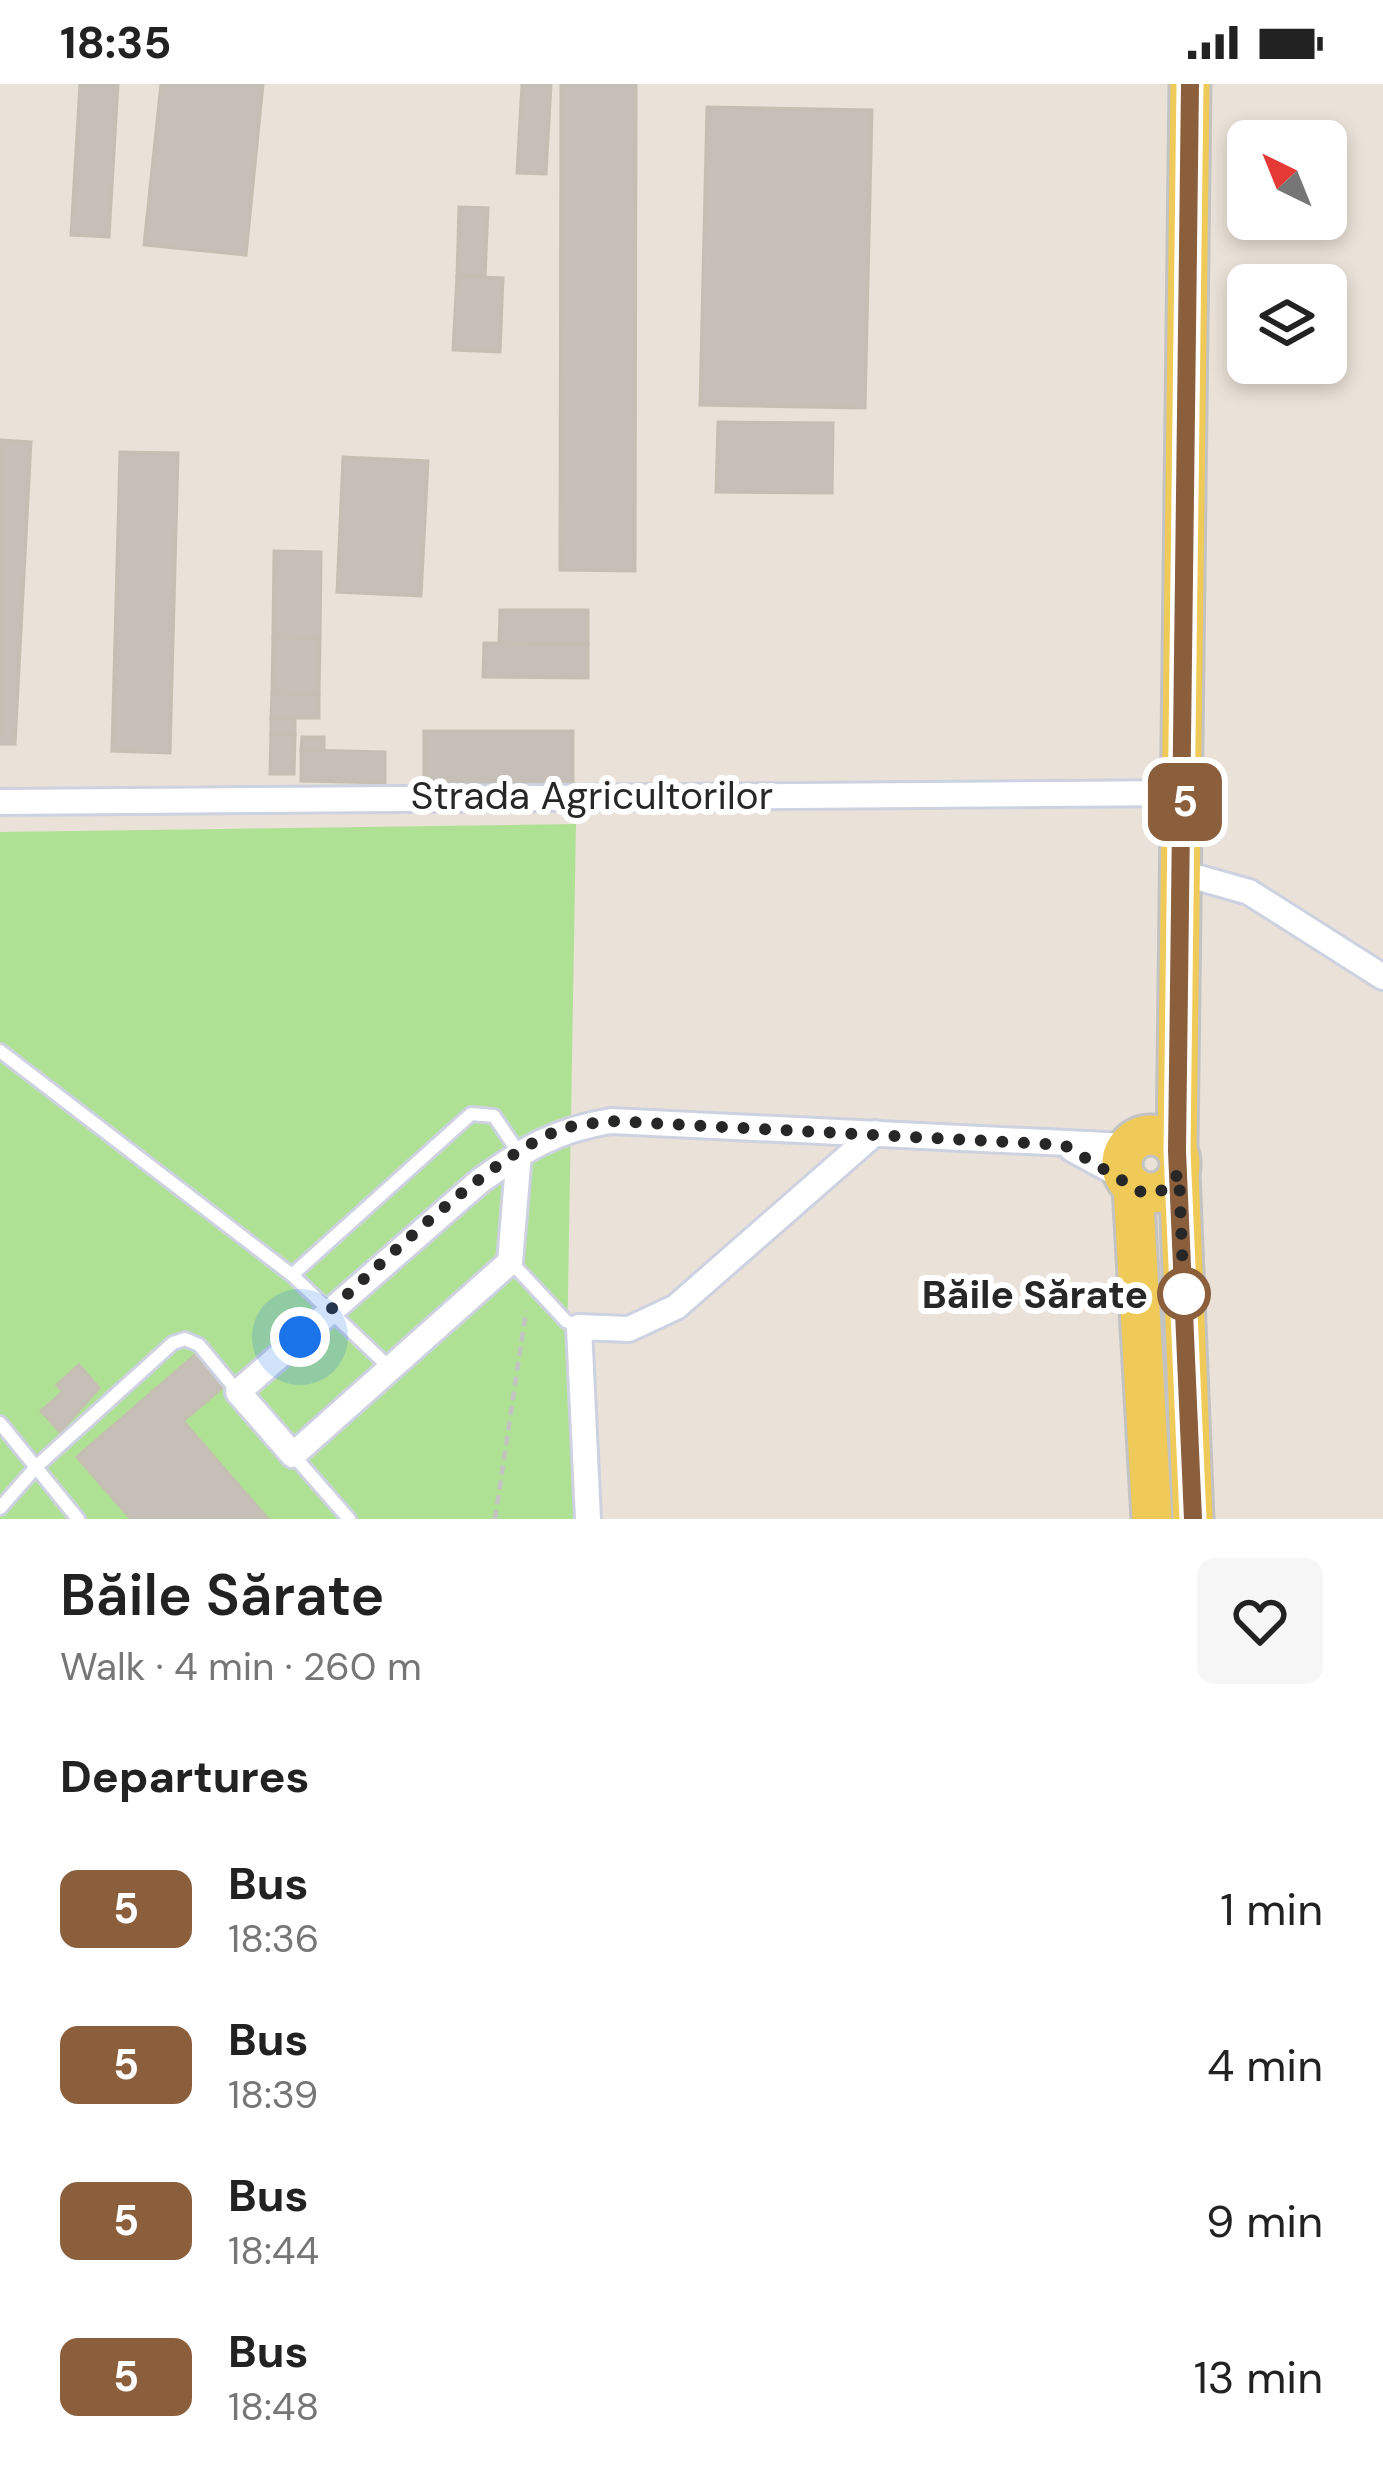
<!DOCTYPE html>
<meta charset="utf-8">
<style>
body{margin:0;font-family:"DM Sans",sans-serif;background:#f6f6f6;color:#222;height:100vh;display:flex;flex-direction:column;font-size:45px;white-space:nowrap}
*{box-sizing:border-box;margin:0}
p{font-size:39px;color:#767676}
.icon{flex:none;width:66px;height:66px;fill:none;stroke:currentColor;stroke-width:2;stroke-linecap:round;stroke-linejoin:round}
.map{position:relative;height:1435px;overflow:hidden}
.details{display:flex;flex-direction:column;background:#fff;flex:1}
.details>*{flex:none}
.badge{padding:0 24px;border-radius:18px;font-size:42px;line-height:78px}
.needle{width:78px;rotate:317deg}
.controls{position:absolute;left:1227px;top:36px;display:grid;gap:24px}
.controls a{display:grid;place-items:center;width:120px;height:120px;border-radius:18px;background:#fff;box-shadow:0 6px 18px #0003;font-size:60px}
.you{position:absolute;width:60px;height:60px;margin:-30px;border:9px solid #fff;border-radius:50%;background:#1a73e8;box-shadow:0 0 0 18px #1a73e833}
.map>.badge{position:absolute;translate:-50% -50%;box-shadow:0 0 0 6px #fff}
h2{padding:0 60px;font-size:45px;line-height:108px}
.round{display:grid;place-items:center;flex:none;width:126px;height:126px;border-radius:18px;background:#f6f6f6}
.overview{display:flex;align-items:center;justify-content:space-between;height:204px;padding:0 60px}
h1{font-size:57px;font-weight:600;line-height:90px}
ul{padding:0;list-style:none}
li{display:flex;align-items:center;gap:36px;height:156px;padding:0 60px}
li div{flex:1}
li b{display:block;font-size:45px}
li em{font-style:normal}
li .badge{min-width:132px;font-weight:700;text-align:center}
.status{display:flex;justify-content:space-between;align-items:center;height:84px;padding:0 60px;background:#fff;direction:ltr}
.status svg{height:33px;fill:currentColor}
.map>svg:first-child{display:block}
.green{fill:#afe194}
.building{fill:#c5bfb8;stroke:#c5beb2;stroke-width:3}
.lines{fill:none;stroke-linecap:round;stroke-linejoin:round}
.lane-casing{stroke:#cdd1e0;stroke-width:18}
.street-casing{stroke:#cdd1e0;stroke-width:30}
.primary-casing{stroke:#c3c3c3;stroke-width:45}
.path{stroke:#c3c3c3;stroke-width:4.5;stroke-dasharray:9 6;stroke-linecap:butt}
.lane{stroke:#fff;stroke-width:12}
.street{stroke:#fff;stroke-width:24}
.primary{stroke:#efca58;stroke-width:39}
.line-casing{stroke:#fff;stroke-width:27}
.line{stroke:#8b5e3c;stroke-width:18}
.walk{stroke:#272727;stroke-width:12;stroke-dasharray:0 21.6}
.stop-dot{fill:#fff;stroke:#8b5e3c;stroke-width:6}
.labels{text-anchor:middle;stroke-width:12;stroke-linejoin:round;paint-order:stroke}
.street-label{font-size:39px;fill:#272727;stroke:#fff}
.stop-label{font-size:39px;font-weight:bold;fill:#272727;stroke:#fff;text-anchor:end}
</style>
<div class="status"><b>18:35</b><svg viewBox="0 0 49 12"><path d="M0 12V9h3v3zM5 12V6h3v6zM10 12V3h3v9zM15 12V0h3v12zM26 1h20v11H26zM47 4h2v5h-2z"/></svg></div>
<div class="map">
<svg width="1383" height="1435" viewBox="0 0 1383 1435">
<rect width="100%" height="100%" fill="#eae2d8"/>
<polygon class="green" points="576,740 567,1268 575,1435 0,1435 0,748"/>
<g class="building">
<polygon points="80,0 118,0 109,153 71,151"/>
<polygon points="161,0 263,0 246,171 144,161"/>
<polygon points="522,0 551,0 546,90 517,89"/>
<polygon points="561,0 636,0 635,487 560,486"/>
<polygon points="707,23 872,26 865,324 700,321"/>
<polygon points="459,123 488,124 485,193 457,192"/>
<polygon points="457,192 503,194 500,268 453,266"/>
<polygon points="718,338 833,339 832,409 716,408"/>
<polygon points="0,356 31,358 15,660 0,660"/>
<polygon points="120,368 178,369 170,669 112,667"/>
<polygon points="343,373 428,377 421,512 337,508"/>
<polygon points="274,467 321,468 320,554 273,553"/>
<polygon points="500,526 588,526 588,560 499,559"/>
<polygon points="273,553 320,554 319,610 272,609"/>
<polygon points="484,559 588,560 588,594 483,593"/>
<polygon points="272,609 319,610 319,634 271,634"/>
<polygon points="271,634 295,634 295,651 271,650"/>
<polygon points="424,647 573,647 573,701 424,700"/>
<polygon points="271,650 295,651 294,690 270,690"/>
<polygon points="302,653 324,653 324,666 301,666"/>
<polygon points="301,666 385,668 385,699 301,697"/>
<polygon points="196,1270 224,1302 183,1337 268,1435 131,1435 77,1373"/>
<polygon points="79,1281 99,1304 60,1348 41,1327 63,1308 57,1301"/>
</g>
<g class="lines">
<defs>
<g id="lane">
<polyline points="0,967 292,1191 390,1284"/>
<polyline points="511,1178 566,1237 579,1243"/>
<polyline points="292,1191 471,1030 494,1032 519,1069"/>
<polyline points="0,1339 78,1435"/>
<polyline points="294,1372 349,1435"/>
<polyline points="0,1424 37,1382 173,1259 185,1255 199,1261 238,1308"/>
</g>
<g id="street">
<polyline points="0,718 1185,709"/>
<polyline points="1182,789 1249,808 1383,893"/>
<polyline points="1072,1065 1125,1094"/>
<path d="M519 1069 510 1178 293 1371 238 1308 480 1097C525 1065 555 1046 611 1037L1128 1062"/>
<polyline points="588,1435 579,1243 629,1245 676,1223 875,1049"/>
</g>
<g id="primary">
<circle cx="1151" cy="1080" r="29"/>
<polyline points="1177,1067 1190,0"/>
<polyline points="1179,1089 1193,1435"/>
<polyline points="1133,1103 1152,1435"/>
</g>
</defs>
<use href="#lane" class="lane-casing"/>
<use href="#street" class="street-casing"/>
<use href="#primary" class="primary-casing"/>
<polyline class="path" points="495,1435 526,1227"/>
<use href="#lane" class="lane"/>
<use href="#street" class="street"/>
<use href="#primary" class="primary"/>
</g>
<g class="lines">
<defs>
<polyline id="line" points="1190,0 1177,1067 1193,1435"/>
</defs>
<use href="#line" class="line-casing"/>
<use href="#line" class="line"/>
<path class="walk" d="M300 1253C364 1198 489 1069 565 1044 579 1040 596 1039 611 1037L1064 1061 1143 1109 1165 1106 1179 1089 1184 1219V1210"/>
</g>
<circle class="stop-dot" cx="1184" cy="1210" r="24"/>
<g class="labels">
<g class="street-label">
<text x="592" y="725">Strada Agricultorilor</text>
</g>
<g class="stop-label">
<text x="1148" y="1224">Băile Sărate</text>
</g>
</g>
</svg>
<div class="controls">
<a><svg class="needle" viewBox="-14 -14 28 28"><path d="M0-13l5 13h-10z" fill="#e53935"/><path d="M0 13l5-13h-10z" fill="#767676"/></svg></a>
<a><svg class="icon" aria-label="layers" viewBox="0 0 24 24"><path d="M12 4l9 5-9 5-9-5zM3 14l9 5 9-5"/></svg></a>
</div>
<div class="you" style="left:300px;top:1253px"></div>
<b class="badge" style="left:1185px;top:718px;background:#8b5e3c;color:#fff">5</b>
</div>
<section class="details">
<div class="overview"><div><h1>Băile Sărate</h1><p>Walk · 4 min · 260 m</p></div><a class="round"><svg class="icon" aria-label="heart" viewBox="0 0 24 24"><path d="M12 20l-8-8c-3-5 5-10 8-4 3-6 11-1 8 4z"/></svg></a></div>
<h2>Departures</h2>
<ul>
<li><span class="badge" style="background:#8b5e3c;color:#fff">5</span><div><b>Bus</b><p>18:36</p></div><em>1 min</em></li>
<li><span class="badge" style="background:#8b5e3c;color:#fff">5</span><div><b>Bus</b><p>18:39</p></div><em>4 min</em></li>
<li><span class="badge" style="background:#8b5e3c;color:#fff">5</span><div><b>Bus</b><p>18:44</p></div><em>9 min</em></li>
<li><span class="badge" style="background:#8b5e3c;color:#fff">5</span><div><b>Bus</b><p>18:48</p></div><em>13 min</em></li>
</ul>
</section>
